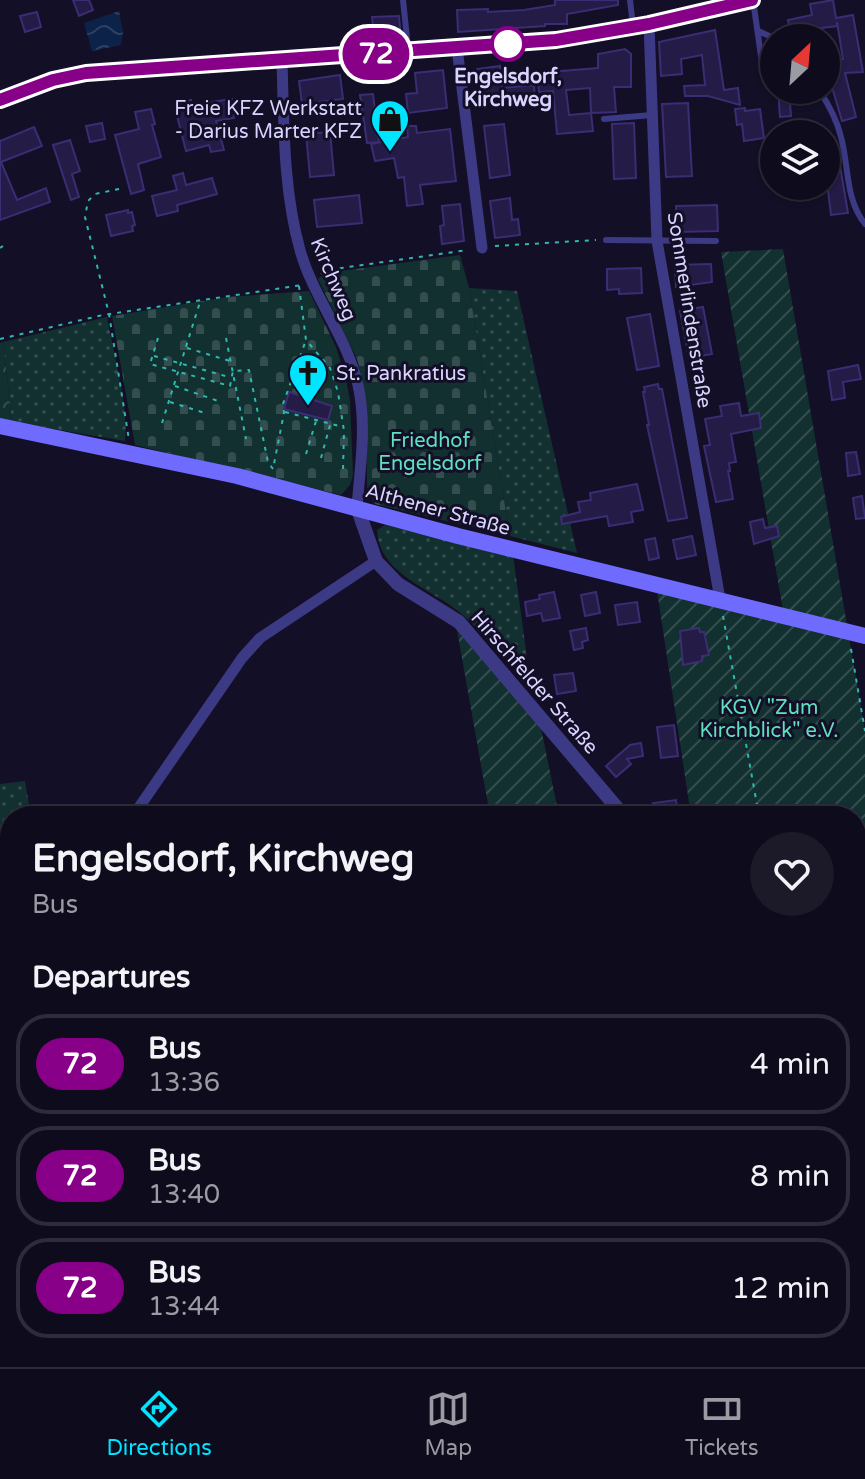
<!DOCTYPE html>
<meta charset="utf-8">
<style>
body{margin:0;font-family:"Varela Round",sans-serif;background:#1c1929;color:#f1f3f6;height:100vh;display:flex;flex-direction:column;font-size:30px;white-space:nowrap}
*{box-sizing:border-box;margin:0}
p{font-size:26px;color:#9b9ba3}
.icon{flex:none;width:44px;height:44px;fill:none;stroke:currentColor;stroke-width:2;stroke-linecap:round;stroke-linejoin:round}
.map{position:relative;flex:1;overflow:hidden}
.details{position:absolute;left:0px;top:806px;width:866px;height:562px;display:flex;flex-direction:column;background:#0e0b1c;border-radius:32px 32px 0 0;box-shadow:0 2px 6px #0004,0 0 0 2px #2e2b3b}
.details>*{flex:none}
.badge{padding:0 16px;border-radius:26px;font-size:28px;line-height:52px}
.needle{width:52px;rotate:26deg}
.fabs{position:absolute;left:760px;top:24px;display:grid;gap:16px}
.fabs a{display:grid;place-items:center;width:80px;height:80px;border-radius:50%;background:#0e0b1c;box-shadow:0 2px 6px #0004,0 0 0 2px #2e2b3b;font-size:40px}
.map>.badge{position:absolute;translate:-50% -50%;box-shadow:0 0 0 4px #fff}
h2{padding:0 32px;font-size:30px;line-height:72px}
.round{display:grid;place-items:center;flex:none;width:84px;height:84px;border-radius:42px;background:#1c1929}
.headline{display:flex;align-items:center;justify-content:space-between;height:136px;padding:0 32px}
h1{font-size:38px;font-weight:700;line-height:60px}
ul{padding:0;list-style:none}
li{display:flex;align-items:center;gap:24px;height:100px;margin:0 16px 12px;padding:0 16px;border:4px solid #2e2b3b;border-radius:32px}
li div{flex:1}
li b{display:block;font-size:30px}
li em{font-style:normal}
li .badge{min-width:88px;font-weight:700;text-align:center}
.menu{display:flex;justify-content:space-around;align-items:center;height:112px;border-top:2px solid #2e2b3b;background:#0e0b1c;font-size:22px;color:#9b9ba3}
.menu a{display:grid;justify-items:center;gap:4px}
.menu .on{color:#00e5ff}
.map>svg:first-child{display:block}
.grass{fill:url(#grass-dots)}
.forest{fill:url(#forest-crowns)}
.cemetery{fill:url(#cemetery-stones)}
.garden{fill:url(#garden-furrows)}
.water{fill:url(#water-waves)}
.building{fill:#241b47;stroke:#3b2d73;stroke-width:2;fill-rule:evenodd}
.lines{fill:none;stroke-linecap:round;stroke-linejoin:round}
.path{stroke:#2fb8b0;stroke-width:2;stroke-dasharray:4 6;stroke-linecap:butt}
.service{stroke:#3d3a85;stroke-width:6}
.minor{stroke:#3d3a85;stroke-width:11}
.tertiary{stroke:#3d3a85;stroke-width:14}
.secondary{stroke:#6f6bff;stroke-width:16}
.line-casing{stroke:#fff;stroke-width:18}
.line{stroke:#808;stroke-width:12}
.stop-dot{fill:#fff;stroke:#808;stroke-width:4}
.labels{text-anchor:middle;stroke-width:6;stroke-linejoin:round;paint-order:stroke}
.stop-label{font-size:20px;font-weight:bold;fill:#d9d4ff;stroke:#130f26}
.poi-label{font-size:20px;fill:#d9d4ff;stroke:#130f26;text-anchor:end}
.street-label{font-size:20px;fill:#d9d4ff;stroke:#130f26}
.park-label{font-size:20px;fill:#5fe0c0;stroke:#130f26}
</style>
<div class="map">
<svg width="865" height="1367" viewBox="0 0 865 1367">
<defs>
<pattern id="grass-dots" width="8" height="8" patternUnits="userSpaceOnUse" patternTransform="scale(2)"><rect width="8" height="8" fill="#12302f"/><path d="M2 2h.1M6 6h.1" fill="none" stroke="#344d4e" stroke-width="1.8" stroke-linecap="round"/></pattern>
<pattern id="forest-crowns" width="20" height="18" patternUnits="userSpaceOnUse" patternTransform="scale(2)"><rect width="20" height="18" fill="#12302f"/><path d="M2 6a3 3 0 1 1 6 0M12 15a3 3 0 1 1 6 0" fill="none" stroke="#344d4e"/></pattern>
<pattern id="cemetery-stones" width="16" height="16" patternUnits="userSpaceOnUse" patternTransform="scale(2)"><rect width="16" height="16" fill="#12302f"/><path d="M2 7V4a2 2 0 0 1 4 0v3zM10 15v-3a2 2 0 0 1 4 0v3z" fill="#344d4e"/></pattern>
<pattern id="garden-furrows" width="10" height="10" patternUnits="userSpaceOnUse" patternTransform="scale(2)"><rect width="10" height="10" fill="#12302f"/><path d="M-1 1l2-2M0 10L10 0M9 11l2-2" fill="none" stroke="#344d4e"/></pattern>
<pattern id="water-waves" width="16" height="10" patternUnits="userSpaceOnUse" patternTransform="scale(2)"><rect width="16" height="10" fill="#0c2248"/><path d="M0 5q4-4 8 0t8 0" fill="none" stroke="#2f4163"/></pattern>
</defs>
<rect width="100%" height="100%" fill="#130f26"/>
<g class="grass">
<polygon points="469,288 517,291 577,553 510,536"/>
<path d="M107 317C112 345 130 416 125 441L12 422 3 342Z"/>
<path d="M385 525 513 555 527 658H503C490 644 478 628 464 616 435 589 379 576 377 530Z"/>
<polygon points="25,781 31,816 10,816 10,984 0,999 0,784"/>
</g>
<polygon class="forest" points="3,342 12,422 0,421 0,343"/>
<g class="cemetery">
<polygon points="460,255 469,288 510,536 375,504 367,487 366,400 363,382 357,359 318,279 326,273"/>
<polygon points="309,291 336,347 346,380 350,400 353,475 350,485 341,495 135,445 112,316 227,297"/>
</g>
<g class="garden">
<polygon points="783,249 865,731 865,1086 856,1075 856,816 691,816 657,591 785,622 721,252"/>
<polygon points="457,630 541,728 559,816 490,816"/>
</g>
<polygon class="water" points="119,11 123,32 121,45 92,51 84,23"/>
<g class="building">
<polygon points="73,0 89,0 93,10 79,16"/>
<polygon points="555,0 618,0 618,5 567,14 567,24 545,24 545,26 458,32 457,10 488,9 488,12 524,10 555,5"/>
<polygon points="833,0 836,18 853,15 863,72 845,73 856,117 842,121 829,77 826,78 826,62 843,59 837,22 837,26 790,32 788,20 812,15 810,4"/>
<polygon points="37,12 41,27 25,32 20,16"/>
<polygon points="399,16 401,37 364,38 363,26 373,26 372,17"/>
<polygon points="715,30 724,90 738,88 740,105 708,96 685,96 684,86 705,85 702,55 681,59 682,74 661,76 659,42"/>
<path d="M625 49 631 54V87H614L616 112 591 113 593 131 557 134 553 91 539 92 537 73 598 68V54ZM590 88 591 113 569 115 566 90Z"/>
<polygon points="500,66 502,88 534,85 535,100 481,105 477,69"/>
<polygon points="443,70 447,108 408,113 406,94 417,93 415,73"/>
<polygon points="340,75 343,99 302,104 299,81"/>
<polygon points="778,90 789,90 791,116 780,117"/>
<polygon points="373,94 379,142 367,143 360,95"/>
<polygon points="232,99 234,118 216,121 224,150 211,152 209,145 186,151 174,104 191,100 192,105"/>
<polygon points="688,103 692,176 666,177 662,104"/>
<polygon points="745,108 745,111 760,109 764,138 744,141 742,124 737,125 735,109"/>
<polygon points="151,109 155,124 152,125 161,157 138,164 144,190 131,194 115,135 139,129 135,112"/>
<polygon points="102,123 105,139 90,142 86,126"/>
<polygon points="634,123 636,178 614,179 612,124"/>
<polygon points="504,124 510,175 490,178 484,126"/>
<polygon points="407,126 416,126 417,133 450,129 456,181 420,185 423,204 407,206 404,177 398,178 394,158 375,161 371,144 408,137"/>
<polygon points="34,127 42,146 1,162 17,200 46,188 50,202 0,220 0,141"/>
<polygon points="330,132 334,175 310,177 306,134"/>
<polygon points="70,140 80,171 72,174 79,197 71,200 53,145"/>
<polygon points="836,142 848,213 831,215 826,174 826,143"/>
<polygon points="183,173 186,185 212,178 217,194 177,205 178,211 157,216 152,196 177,190 173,176"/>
<polygon points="359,195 362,223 317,227 314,200"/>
<polygon points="510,198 512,220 518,219 520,235 495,238 490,201"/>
<polygon points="460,204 464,241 442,244 440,226 444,225 442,206"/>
<polygon points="717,205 718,231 677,232 676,206"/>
<polygon points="128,210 128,213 132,212 135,225 132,226 133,231 111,236 106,215"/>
<polygon points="711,264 712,282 676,287 675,265"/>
<polygon points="641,268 642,293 619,294 619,289 607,290 607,269"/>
<polygon points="703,307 712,354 689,358 680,311"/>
<polygon points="650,314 659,366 637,370 627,318"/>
<polygon points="858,365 861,379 843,382 845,398 832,400 828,371"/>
<polygon points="658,384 659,389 662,389 687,518 668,521 647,425 649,425 643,392 645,392 644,387"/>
<polygon points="289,392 332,406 328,420 284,409"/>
<polygon points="739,403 741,416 759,413 761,428 731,434 736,462 729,463 730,471 728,471 733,499 716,502 704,446 710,445 705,419 722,416 720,406"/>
<polygon points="856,452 860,474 848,476 846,453"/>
<polygon points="637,484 643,510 631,512 633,522 609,526 607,516 562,524 561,517 580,512 578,502 591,500 590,493"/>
<polygon points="862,496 865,518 856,519 853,498"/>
<polygon points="763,519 765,528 777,526 779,536 754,544 750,522"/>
<polygon points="692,536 696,555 677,559 673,540"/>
<polygon points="655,538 659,558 649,560 645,540"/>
<polygon points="554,592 560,618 543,621 541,613 527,616 525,602 540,599 539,595"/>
<polygon points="596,592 600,613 585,616 581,595"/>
<polygon points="637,602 640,622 618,625 615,605"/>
<polygon points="586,628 588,640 582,642 583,648 574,650 570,631"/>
<polygon points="699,628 700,632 704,632 709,655 702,656 702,661 683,665 680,631"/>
<polygon points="573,673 576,691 557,694 554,675"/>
<polygon points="674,725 678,756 661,758 657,727"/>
<polygon points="641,743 643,756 627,759 631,764 616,777 606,766 630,745"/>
<polygon points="676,800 678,816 655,816 653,803"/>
</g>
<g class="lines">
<g class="path">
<polyline points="119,189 95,194 88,201 85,217 109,314 129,440"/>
<polyline points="495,246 596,240"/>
<polyline points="0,248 3,246"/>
<polyline points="321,274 327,270 468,250"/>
<polyline points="299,286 306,340 330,368 338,392 344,431 343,470"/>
<polyline points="158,338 150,364 230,386 233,371 249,370 268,462 273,469 284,413 283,404 306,340"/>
<polyline points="226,338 246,439"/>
<polyline points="0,339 103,315 302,285"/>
<polyline points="187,348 230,361"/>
<polyline points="154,356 229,377"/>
<polyline points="175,386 221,402"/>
<polyline points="170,402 208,414"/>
<polyline points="285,412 343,427"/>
<polyline points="162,423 200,302"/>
<polyline points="306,454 316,421"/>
<polyline points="321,458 330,425"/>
<polyline points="723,616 759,816"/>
<polyline points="851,649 865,731"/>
</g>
<g class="service">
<polyline points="403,0 408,48"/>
<polyline points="630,0 633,26"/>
<polyline points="753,0 762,63"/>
<polyline points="758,31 774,38"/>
<polyline points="783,38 805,38"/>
<path d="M819 90C829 105 837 120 841 137 849 166 845 199 865 224"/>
<polyline points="604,119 652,115"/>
<polyline points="606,240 716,241"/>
</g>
<g class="minor">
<polyline points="649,24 657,241 720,599"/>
<polyline points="457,48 482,248"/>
<path d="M282 61C284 124 283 189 300 250 313 297 347 337 358 385 367 425 360 468 357 507"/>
<polyline points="133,816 242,658 260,638 376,561"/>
<polyline points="0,1007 10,992"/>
</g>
<g class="tertiary">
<polyline points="0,100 53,80 86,73 556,40 649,24 752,0"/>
<polyline points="357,507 376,561 398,584 459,622 624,816"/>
<polyline points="856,1090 865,1100"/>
</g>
<polyline class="secondary" points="0,426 237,476 458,536 865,636"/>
</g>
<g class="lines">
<defs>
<polyline id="line" points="0,100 53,80 86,73 556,40 649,24 752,0"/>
</defs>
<use href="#line" class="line-casing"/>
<use href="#line" class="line"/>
</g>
<defs>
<symbol id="shop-pin" viewBox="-11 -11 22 30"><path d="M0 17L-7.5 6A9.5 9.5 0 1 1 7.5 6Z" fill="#00e5ff" stroke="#130f26"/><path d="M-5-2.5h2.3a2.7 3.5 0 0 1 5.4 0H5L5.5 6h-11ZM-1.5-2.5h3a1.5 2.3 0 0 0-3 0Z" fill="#111"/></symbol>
<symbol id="church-pin" viewBox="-11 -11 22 30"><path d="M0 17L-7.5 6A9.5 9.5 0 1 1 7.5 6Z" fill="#00e5ff" stroke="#130f26"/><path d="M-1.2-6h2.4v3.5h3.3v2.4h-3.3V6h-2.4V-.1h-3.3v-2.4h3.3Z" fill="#111"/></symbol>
</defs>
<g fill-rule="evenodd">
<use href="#shop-pin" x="368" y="97" width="44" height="60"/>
<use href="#church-pin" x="286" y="351" width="44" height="60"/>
</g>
<circle class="stop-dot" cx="508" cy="44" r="16"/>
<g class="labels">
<g class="stop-label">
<text x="508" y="83">Engelsdorf,<tspan x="508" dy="23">Kirchweg</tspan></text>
</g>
<g class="poi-label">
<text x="362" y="115">Freie KFZ Werkstatt<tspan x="362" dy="23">- Darius Marter KFZ</tspan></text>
<text x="336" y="380" text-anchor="start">St. Pankratius</text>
</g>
<g class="street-label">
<text transform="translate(334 279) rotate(67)" y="7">Kirchweg</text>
<text transform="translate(690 310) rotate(81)" y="7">Sommerlindenstraße</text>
<text transform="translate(438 509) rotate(15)" y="7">Althener Straße</text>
<text transform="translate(535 682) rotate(49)" y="7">Hirschfelder Straße</text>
</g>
<g class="park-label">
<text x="430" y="447">Friedhof<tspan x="430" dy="23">Engelsdorf</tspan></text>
<text x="769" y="714">KGV "Zum<tspan x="769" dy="23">Kirchblick" e.V.</tspan></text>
</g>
</g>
</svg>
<div class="fabs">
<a><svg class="needle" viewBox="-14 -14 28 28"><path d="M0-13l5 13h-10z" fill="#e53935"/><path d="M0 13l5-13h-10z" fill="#9b9ba3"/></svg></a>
<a><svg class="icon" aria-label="layers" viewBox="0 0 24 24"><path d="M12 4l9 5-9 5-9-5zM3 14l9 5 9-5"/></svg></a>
</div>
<b class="badge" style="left:376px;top:54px;background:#808;color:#fff">72</b>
<section class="details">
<div class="headline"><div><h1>Engelsdorf, Kirchweg</h1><p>Bus</p></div><a class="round"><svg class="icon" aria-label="heart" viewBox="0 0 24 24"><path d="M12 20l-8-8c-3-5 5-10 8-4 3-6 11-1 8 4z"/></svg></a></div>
<h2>Departures</h2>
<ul>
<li><span class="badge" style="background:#808;color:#fff">72</span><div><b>Bus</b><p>13:36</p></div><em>4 min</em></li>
<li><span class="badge" style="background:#808;color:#fff">72</span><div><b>Bus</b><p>13:40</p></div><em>8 min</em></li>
<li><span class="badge" style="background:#808;color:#fff">72</span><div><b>Bus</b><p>13:44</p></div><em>12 min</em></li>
</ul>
</section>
</div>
<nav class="menu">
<a class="on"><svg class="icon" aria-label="directions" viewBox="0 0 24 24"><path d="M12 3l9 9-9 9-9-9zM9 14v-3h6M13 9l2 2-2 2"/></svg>Directions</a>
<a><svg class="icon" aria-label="map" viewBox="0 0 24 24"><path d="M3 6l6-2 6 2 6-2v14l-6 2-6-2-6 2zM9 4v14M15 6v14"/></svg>Map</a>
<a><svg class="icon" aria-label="tickets" viewBox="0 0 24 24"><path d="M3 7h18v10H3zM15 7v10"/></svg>Tickets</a>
</nav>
